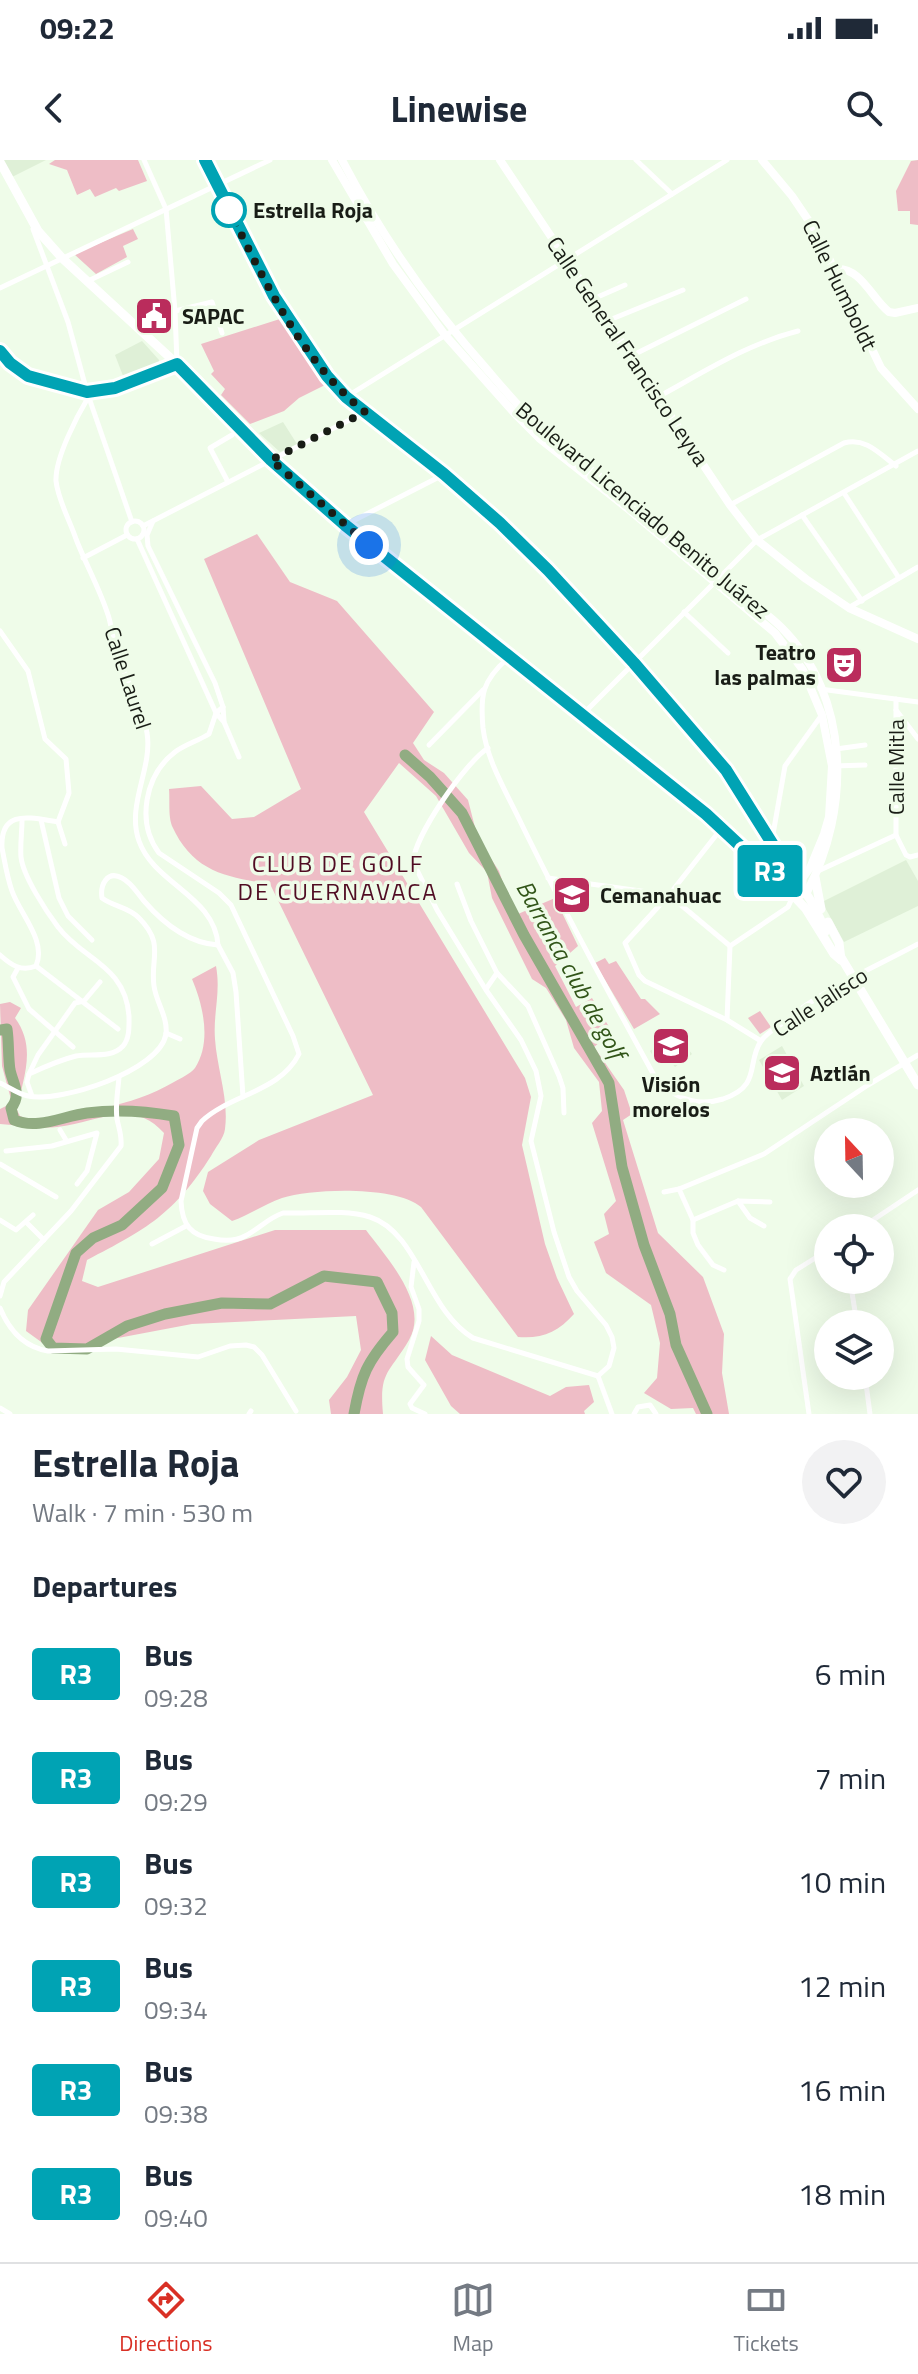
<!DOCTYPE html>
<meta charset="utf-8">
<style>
body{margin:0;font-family:"Titillium Web",sans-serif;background:#f2f2f3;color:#1f2937;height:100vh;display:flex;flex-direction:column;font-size:30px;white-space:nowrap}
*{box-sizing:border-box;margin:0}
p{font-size:26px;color:#747a83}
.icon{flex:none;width:44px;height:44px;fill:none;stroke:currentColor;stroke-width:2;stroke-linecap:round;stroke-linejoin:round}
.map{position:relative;height:1254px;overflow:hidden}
.details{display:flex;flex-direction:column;background:#fff;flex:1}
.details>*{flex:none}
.badge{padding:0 16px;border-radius:6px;font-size:28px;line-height:52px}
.needle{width:52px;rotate:338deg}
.buttons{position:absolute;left:814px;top:958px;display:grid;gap:16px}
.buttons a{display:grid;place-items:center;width:80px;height:80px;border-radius:50%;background:#fff;box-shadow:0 8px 32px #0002;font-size:40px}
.you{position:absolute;width:40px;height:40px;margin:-20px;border:6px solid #fff;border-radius:50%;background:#1a73e8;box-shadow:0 0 0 12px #1a73e833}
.map>.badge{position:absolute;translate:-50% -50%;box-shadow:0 0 0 4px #fff}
h2{padding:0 32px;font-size:30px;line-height:72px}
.round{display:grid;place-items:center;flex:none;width:84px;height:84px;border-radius:42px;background:#f2f2f3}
.summary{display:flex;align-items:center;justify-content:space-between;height:136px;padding:0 32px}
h1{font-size:38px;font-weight:700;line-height:60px}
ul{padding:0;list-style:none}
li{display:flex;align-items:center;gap:24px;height:104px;padding:0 32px}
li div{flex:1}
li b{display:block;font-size:30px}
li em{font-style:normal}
li .badge{min-width:88px;font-weight:700;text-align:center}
.status{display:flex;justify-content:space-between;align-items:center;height:56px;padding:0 40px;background:#fff;direction:ltr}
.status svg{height:22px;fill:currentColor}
header{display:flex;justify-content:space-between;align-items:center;height:104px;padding:0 32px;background:#fff;font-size:36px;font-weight:700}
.menu{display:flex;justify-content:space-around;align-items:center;height:112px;border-top:2px solid #e0e1e3;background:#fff;font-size:22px;color:#747a83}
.menu a{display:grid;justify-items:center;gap:4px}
.menu .selected{color:#d93025}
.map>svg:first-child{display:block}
.built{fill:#dff0d7}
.green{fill:#eebdc6}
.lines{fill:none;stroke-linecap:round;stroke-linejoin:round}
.river{stroke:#91ac82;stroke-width:11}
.street{stroke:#fff;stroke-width:5}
.secondary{stroke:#fff;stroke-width:8}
.primary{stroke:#fff;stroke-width:9}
.line-casing{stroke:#fff;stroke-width:18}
.line{stroke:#00a3b4;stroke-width:12}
.walk{stroke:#191d16;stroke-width:8;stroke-dasharray:0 14.4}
.stop-dot{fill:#fff;stroke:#00a3b4;stroke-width:4}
.labels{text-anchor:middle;stroke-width:7;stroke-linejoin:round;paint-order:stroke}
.stop-label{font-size:22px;font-weight:bold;fill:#191d16;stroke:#effce9;text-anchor:start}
.street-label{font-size:22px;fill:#191d16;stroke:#effce9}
.poi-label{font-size:22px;font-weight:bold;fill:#191d16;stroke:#effce9;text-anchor:start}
.neighbourhood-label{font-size:24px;letter-spacing:2px;fill:#500c23;stroke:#effce9}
.water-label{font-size:24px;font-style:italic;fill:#315518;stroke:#effce9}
</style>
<div class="status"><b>09:22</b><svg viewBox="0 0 49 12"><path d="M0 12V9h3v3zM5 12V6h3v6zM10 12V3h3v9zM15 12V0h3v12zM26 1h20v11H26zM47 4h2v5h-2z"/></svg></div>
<header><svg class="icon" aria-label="back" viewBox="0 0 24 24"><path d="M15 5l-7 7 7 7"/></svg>Linewise<svg class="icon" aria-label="search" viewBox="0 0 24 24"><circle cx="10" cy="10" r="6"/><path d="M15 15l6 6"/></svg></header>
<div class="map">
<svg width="918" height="1254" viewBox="0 0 918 1254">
<rect width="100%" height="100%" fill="#effce9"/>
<g class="built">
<polygon points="3,0 46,0 12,17"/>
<polygon points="142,181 159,200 159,205 125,221 115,195"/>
<polygon points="283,262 297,284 280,292 259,273"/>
<polygon points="906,700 918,721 918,746 844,782 822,742"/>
<polygon points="673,871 692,894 675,907 666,896 660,899 656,893 653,896 650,891 662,882 659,877 666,872 668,876"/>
<polygon points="782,886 804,926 782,940 759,900"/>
</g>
<g class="green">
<polygon points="55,0 138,0 147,21 119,31 116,28 95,37 90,29 77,35 67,10 49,4"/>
<polygon points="918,0 918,65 910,64 910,51 898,51 896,31 911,1"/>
<polygon points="133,69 138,79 123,86 127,97 96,114 74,94"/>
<polygon points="283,158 329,223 299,238 284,251 250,264 221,235 225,229 211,214 214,211 201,184"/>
<path d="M257 374 290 422 337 441 434 552 413 583 424 600 444 613 468 640 478 679 499 711 513 753 518 754 555 738 578 786 555 806 576 847 592 838 612 872 594 887 624 930 632 954 623 960 658 1073 703 1117 724 1174 722 1213 729 1254H696L693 1248 671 1249 644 1233 657 1218 660 1183 651 1145 606 1113 594 1082 609 1074 604 1054 616 1041 592 963 602 951 599 922 574 888 566 860 546 828 532 819 492 738 487 712 469 693 436 636 399 603 364 652 525 918 531 937 522 985 545 1084 557 1118 574 1154C558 1172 542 1179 518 1177L421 1047C397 1026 313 1028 282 1038 265 1044 249 1055 232 1061L210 1044 203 1031 208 1012 259 980 373 935 270 724C226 717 193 712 172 666 168 656 170 640 169 629L201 626 232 659 254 657 301 629 204 399Z"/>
<polygon points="605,798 609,804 616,801 641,839 645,839 660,854 634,869 595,803"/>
<path d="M216 806C221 833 213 853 215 879 217 909 229 939 225 969 224 978 215 988 211 996 174 1054 147 1069 87 1100L82 1121 98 1127 275 1070H366C386 1097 430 1144 409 1180 389 1214 379 1211 383 1254H331L329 1240 347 1217 361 1190 356 1156 192 1164 81 1185 44 1184 26 1171 28 1150 98 1050 129 1032 159 999 164 973C132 937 96 963 57 967 39 969 19 965 0 964V949L12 943 2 906 0 844 10 842 21 848 15 858C37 888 23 917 17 950L20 956 30 960C80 952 130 948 174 922 181 918 190 914 195 908 212 882 203 845 192 819Z"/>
<polygon points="760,851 771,867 760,874 748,858"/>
<polygon points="431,1176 452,1195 550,1236 566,1227 589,1225 594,1242 584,1251 585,1254 460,1254 451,1246 425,1200"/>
</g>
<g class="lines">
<g class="river">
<polyline points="405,595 430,617 462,653 524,775 609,923 622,1007 644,1085 670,1154 676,1185 707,1254"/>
<path d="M0 870 7 869C9 882 8 897 10 910 13 924 22 935 11 948L14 960C38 970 63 956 87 953 117 949 145 951 174 956L179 985 162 1028 122 1065 93 1078 76 1093 46 1179 53 1188 87 1189 127 1166 165 1154 222 1143 270 1144 324 1116 377 1122 392 1153 393 1172C367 1202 361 1215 354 1254"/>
</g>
<g class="street">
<polyline points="144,0 166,49 175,151 177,203"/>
<polyline points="636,0 672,34"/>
<polyline points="33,69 68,162 87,232 132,362"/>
<polyline points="88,121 128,102"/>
<polyline points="0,128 270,0"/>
<polyline points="593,139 625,125"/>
<polyline points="175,151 212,142 222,173"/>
<polyline points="607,161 683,130"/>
<polyline points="631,196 746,139"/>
<polyline points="346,237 727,0"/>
<path d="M658 237C704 212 747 184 798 171"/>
<polyline points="228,322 210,288 232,275"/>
<polyline points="844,333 899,418"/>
<path d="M730 345 844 283C865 277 879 293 896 306"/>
<polyline points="802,355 862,441"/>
<polyline points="153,361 147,375 148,386 215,523 223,547 224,561"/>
<circle cx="135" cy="370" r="9"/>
<polyline points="345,365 443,315"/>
<polyline points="143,366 365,252"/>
<polyline points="137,379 216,553 224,562 239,597"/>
<polyline points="83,398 127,375"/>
<polyline points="850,447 918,407"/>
<polyline points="684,452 728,493"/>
<polyline points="0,471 28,511 45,579 66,599 69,633 58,662"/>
<path d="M508 498C482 521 480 535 483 568 487 602 508 635 522 665 564 751 610 835 656 919 674 938 697 947 723 939 762 926 746 903 761 881 765 875 774 869 780 865 821 830 871 809 918 784"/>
<polyline points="820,529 918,542"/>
<polyline points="896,539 896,675 906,695 910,697 918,695"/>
<path d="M223 547 216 553 209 574C198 581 186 584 175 592 145 615 136 662 159 693L219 733 231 745 293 876 299 894C280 932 231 934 202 961L197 968 181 1041C182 1065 191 1076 214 1079 224 1081 236 1081 245 1076 259 1069 268 1058 283 1053 310 1054 344 1049 370 1057 419 1073 426 1150 473 1178L598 1216"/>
<polyline points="896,550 918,579"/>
<polyline points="582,555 757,380 918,291"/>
<polyline points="429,585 483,530"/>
<path d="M488 588C465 603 415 675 413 702L437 750 486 830 521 880 536 911 541 936 531 981 554 1072 569 1117 577 1131 606 1165 612 1177 614 1188 609 1206 598 1216"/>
<polyline points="836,589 865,585"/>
<polyline points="834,606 865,605"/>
<path d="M22 660C22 672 20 685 21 697 23 716 46 751 58 767 84 801 125 805 129 856 129 865 130 878 123 886 111 899 91 893 76 896 60 900 44 907 29 914L27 922 32 936"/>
<polyline points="41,660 59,738 68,756 92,780"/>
<polyline points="58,662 65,684"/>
<polyline points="721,669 669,735 625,783 639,815 645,821 727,860 761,881"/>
<polyline points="772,680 785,606 821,556"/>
<polyline points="818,711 896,675"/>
<polyline points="548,718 669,735 730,786"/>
<polyline points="457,724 471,761 497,813 528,846 559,916 563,928 564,953"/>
<polyline points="218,785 233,813 236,832 243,937"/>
<polyline points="730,786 788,747 793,736"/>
<path d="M0 795C11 805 21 812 36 806 47 781 20 754 12 731 7 717 5 703 2 688 0 648 31 658 58 662"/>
<polyline points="36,806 118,869"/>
<polyline points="18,808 13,817 29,849 73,887"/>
<polyline points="486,829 497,813"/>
<polyline points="727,860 730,786"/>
<polyline points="166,873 180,879"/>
<polyline points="29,914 38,895 75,843 84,841 100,822"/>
<path d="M0 923C9 927 18 934 28 936 60 943 160 911 166 874 168 857 156 842 154 826 150 798 165 784 139 758 129 747 114 747 102 738 100 725 107 710 122 718 132 723 137 733 144 741 163 763 187 783 218 785 215 736 154 724 139 681 126 645 153 608 147 573 143 546 125 520 117 493 113 482 112 469 109 458 101 431 86 405 76 379 70 361 58 340 56 321 55 298 77 256 89 236"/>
<polyline points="60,970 66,980"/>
<polyline points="6,991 52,986 97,973 87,1011 77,1024"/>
<polyline points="0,1004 56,1037"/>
<polyline points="679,1029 693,1060 693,1073 698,1085 713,1105 724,1110"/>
<polyline points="664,1032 679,1029 764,994 868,925 918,895"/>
<polyline points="738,1041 750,1058 764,1066"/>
<polyline points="0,1060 16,1070 33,1055"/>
<polyline points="693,1060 738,1041 770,1042"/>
<polyline points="26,1062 44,1080"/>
<polyline points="861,1068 918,1030"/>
<polyline points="152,1084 186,1066"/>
<polyline points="414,1102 411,1127 419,1149 419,1161 407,1199 408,1207 424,1225 410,1244 412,1248 425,1254"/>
<polyline points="850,1120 857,1164"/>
<path d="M0 1136 4 1122 71 1051 121 986C122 976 119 969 117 959 115 945 118 931 119 917"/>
<path d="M0 1148C9 1170 24 1187 48 1191L116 1189 198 1197 230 1186 246 1185 254 1187 262 1195 296 1251"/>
<polyline points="598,1216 612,1254"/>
<polyline points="865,1216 870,1254"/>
<polyline points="0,1248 10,1254"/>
<polyline points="249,1254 251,1251"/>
<polyline points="634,1254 638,1247 650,1245 656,1254"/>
<polyline points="809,1254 790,1119 796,1110 828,1090"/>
</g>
<g class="secondary">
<polyline points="205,0 274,136 327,216 346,237 444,314 500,363 548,410 634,503 726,610 797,723"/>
<polyline points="332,0 393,104 445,175 517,256 539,278 627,348 775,473 803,510 822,555 832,606 829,657 824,674 810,708 796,727"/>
<path d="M342 0C382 77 432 148 490 213 507 233 524 253 543 271 571 296 603 318 633 343 662 368 690 394 719 418 739 435 763 449 781 467 851 536 851 650 807 732"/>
<polyline points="500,0 730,345 757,380 806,419 849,448 918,479"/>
<polyline points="762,0 792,36 817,73 881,208 918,249"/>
<path d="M836 109C861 107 872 139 889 152L895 153 918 148"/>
</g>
<g class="primary">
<polyline points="0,2 38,71 62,98 177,204 271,300 345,365 706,654 770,711 806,749 834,794 841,800"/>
<polyline points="0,191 10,203 28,216 87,232 115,228 177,204"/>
<path d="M775 713C811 729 809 738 826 771"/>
<polyline points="815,717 821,749"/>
<polyline points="828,762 839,783 841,800"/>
<polyline points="839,794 918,925"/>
</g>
</g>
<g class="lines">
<defs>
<polyline id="line" points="0,191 10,203 28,216 87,232 115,228 177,204 271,300 345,365 706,654 762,706 797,723 726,610 634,503 548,410 500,363 444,314 346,237 327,216 274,136 205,0"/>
</defs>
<use href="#line" class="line-casing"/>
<use href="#line" class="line"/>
<path class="walk" d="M229 50C265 121 301 201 365 252L271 300 369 385"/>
</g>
<defs>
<symbol id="civic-square" viewBox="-11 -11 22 22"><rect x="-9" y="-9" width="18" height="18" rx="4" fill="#ba2c5c" stroke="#effce9"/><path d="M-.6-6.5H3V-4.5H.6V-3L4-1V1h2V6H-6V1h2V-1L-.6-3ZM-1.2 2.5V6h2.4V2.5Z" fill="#fff"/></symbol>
<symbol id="theatre-square" viewBox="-11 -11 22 22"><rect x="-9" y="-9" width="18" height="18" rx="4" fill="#ba2c5c" stroke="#effce9"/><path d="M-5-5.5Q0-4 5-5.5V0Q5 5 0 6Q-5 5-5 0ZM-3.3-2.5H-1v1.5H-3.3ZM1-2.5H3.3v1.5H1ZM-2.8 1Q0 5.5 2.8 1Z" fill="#fff"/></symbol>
<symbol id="school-square" viewBox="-11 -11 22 22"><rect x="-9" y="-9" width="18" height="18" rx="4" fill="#ba2c5c" stroke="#effce9"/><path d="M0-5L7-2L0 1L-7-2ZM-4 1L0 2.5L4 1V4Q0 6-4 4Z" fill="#fff"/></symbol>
<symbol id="university-square" viewBox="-11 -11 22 22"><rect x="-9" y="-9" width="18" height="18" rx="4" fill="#ba2c5c" stroke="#effce9"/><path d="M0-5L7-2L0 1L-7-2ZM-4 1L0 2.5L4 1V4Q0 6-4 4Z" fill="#fff"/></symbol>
</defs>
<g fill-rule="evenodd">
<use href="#civic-square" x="132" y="134" width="44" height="44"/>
<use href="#theatre-square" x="822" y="483" width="44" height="44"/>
<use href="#school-square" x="550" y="713" width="44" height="44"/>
<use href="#school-square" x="649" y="864" width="44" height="44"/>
<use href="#university-square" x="760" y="891" width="44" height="44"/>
</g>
<circle class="stop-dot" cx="229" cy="50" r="16"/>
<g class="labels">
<g class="stop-label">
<text x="253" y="58">Estrella Roja</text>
</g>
<g class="street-label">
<text transform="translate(840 125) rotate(64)" y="8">Calle Humboldt</text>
<text transform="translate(628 191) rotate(56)" y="8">Calle General Francisco Leyva</text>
<text transform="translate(643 350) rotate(40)" y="8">Boulevard Licenciado Benito Juárez</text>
<text transform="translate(128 518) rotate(72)" y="8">Calle Laurel</text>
<text transform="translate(896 607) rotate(-90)" y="8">Calle Mitla</text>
<text transform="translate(820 842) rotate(-33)" y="8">Calle Jalisco</text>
</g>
<g class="poi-label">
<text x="182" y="164">SAPAC</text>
<text x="816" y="500" text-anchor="end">Teatro<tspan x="816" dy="25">las palmas</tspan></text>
<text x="600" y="743">Cemanahuac</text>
<text x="810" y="921">Aztlán</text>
<text x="671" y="932" text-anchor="middle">Visión<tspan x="671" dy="25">morelos</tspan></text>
</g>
<g class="neighbourhood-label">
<text x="338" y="712">CLUB DE GOLF<tspan x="338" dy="28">DE CUERNAVACA</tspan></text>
</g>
<g class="water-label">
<text transform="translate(571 810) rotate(61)" y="8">Barranca club de golf</text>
</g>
</g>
</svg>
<div class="buttons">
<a><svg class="needle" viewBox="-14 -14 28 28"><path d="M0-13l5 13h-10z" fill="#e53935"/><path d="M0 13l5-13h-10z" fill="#747a83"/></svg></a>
<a><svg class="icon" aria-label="locate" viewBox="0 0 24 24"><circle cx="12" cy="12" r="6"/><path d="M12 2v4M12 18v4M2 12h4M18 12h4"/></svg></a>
<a><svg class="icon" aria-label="layers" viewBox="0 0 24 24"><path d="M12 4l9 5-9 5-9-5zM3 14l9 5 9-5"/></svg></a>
</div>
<div class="you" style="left:369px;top:385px"></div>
<b class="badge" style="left:770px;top:711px;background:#00a3b4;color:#fff">R3</b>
</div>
<section class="details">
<div class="summary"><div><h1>Estrella Roja</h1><p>Walk · 7 min · 530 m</p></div><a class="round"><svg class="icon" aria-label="heart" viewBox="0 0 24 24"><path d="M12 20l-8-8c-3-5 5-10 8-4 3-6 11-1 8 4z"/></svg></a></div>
<h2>Departures</h2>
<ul>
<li><span class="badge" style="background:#00a3b4;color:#fff">R3</span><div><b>Bus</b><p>09:28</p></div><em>6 min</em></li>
<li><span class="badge" style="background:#00a3b4;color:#fff">R3</span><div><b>Bus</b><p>09:29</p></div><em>7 min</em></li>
<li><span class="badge" style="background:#00a3b4;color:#fff">R3</span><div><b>Bus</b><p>09:32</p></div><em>10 min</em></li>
<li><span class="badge" style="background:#00a3b4;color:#fff">R3</span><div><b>Bus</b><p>09:34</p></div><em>12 min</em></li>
<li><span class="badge" style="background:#00a3b4;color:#fff">R3</span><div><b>Bus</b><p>09:38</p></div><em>16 min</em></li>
<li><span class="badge" style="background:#00a3b4;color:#fff">R3</span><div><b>Bus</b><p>09:40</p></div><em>18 min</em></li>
</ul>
</section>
<nav class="menu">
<a class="selected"><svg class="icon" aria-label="directions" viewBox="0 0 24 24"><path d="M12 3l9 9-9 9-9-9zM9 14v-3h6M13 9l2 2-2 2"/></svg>Directions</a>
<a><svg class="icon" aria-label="map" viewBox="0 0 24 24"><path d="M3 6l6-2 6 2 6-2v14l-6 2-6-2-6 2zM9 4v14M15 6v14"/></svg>Map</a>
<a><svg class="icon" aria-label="tickets" viewBox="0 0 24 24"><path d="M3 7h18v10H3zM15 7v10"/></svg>Tickets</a>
</nav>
